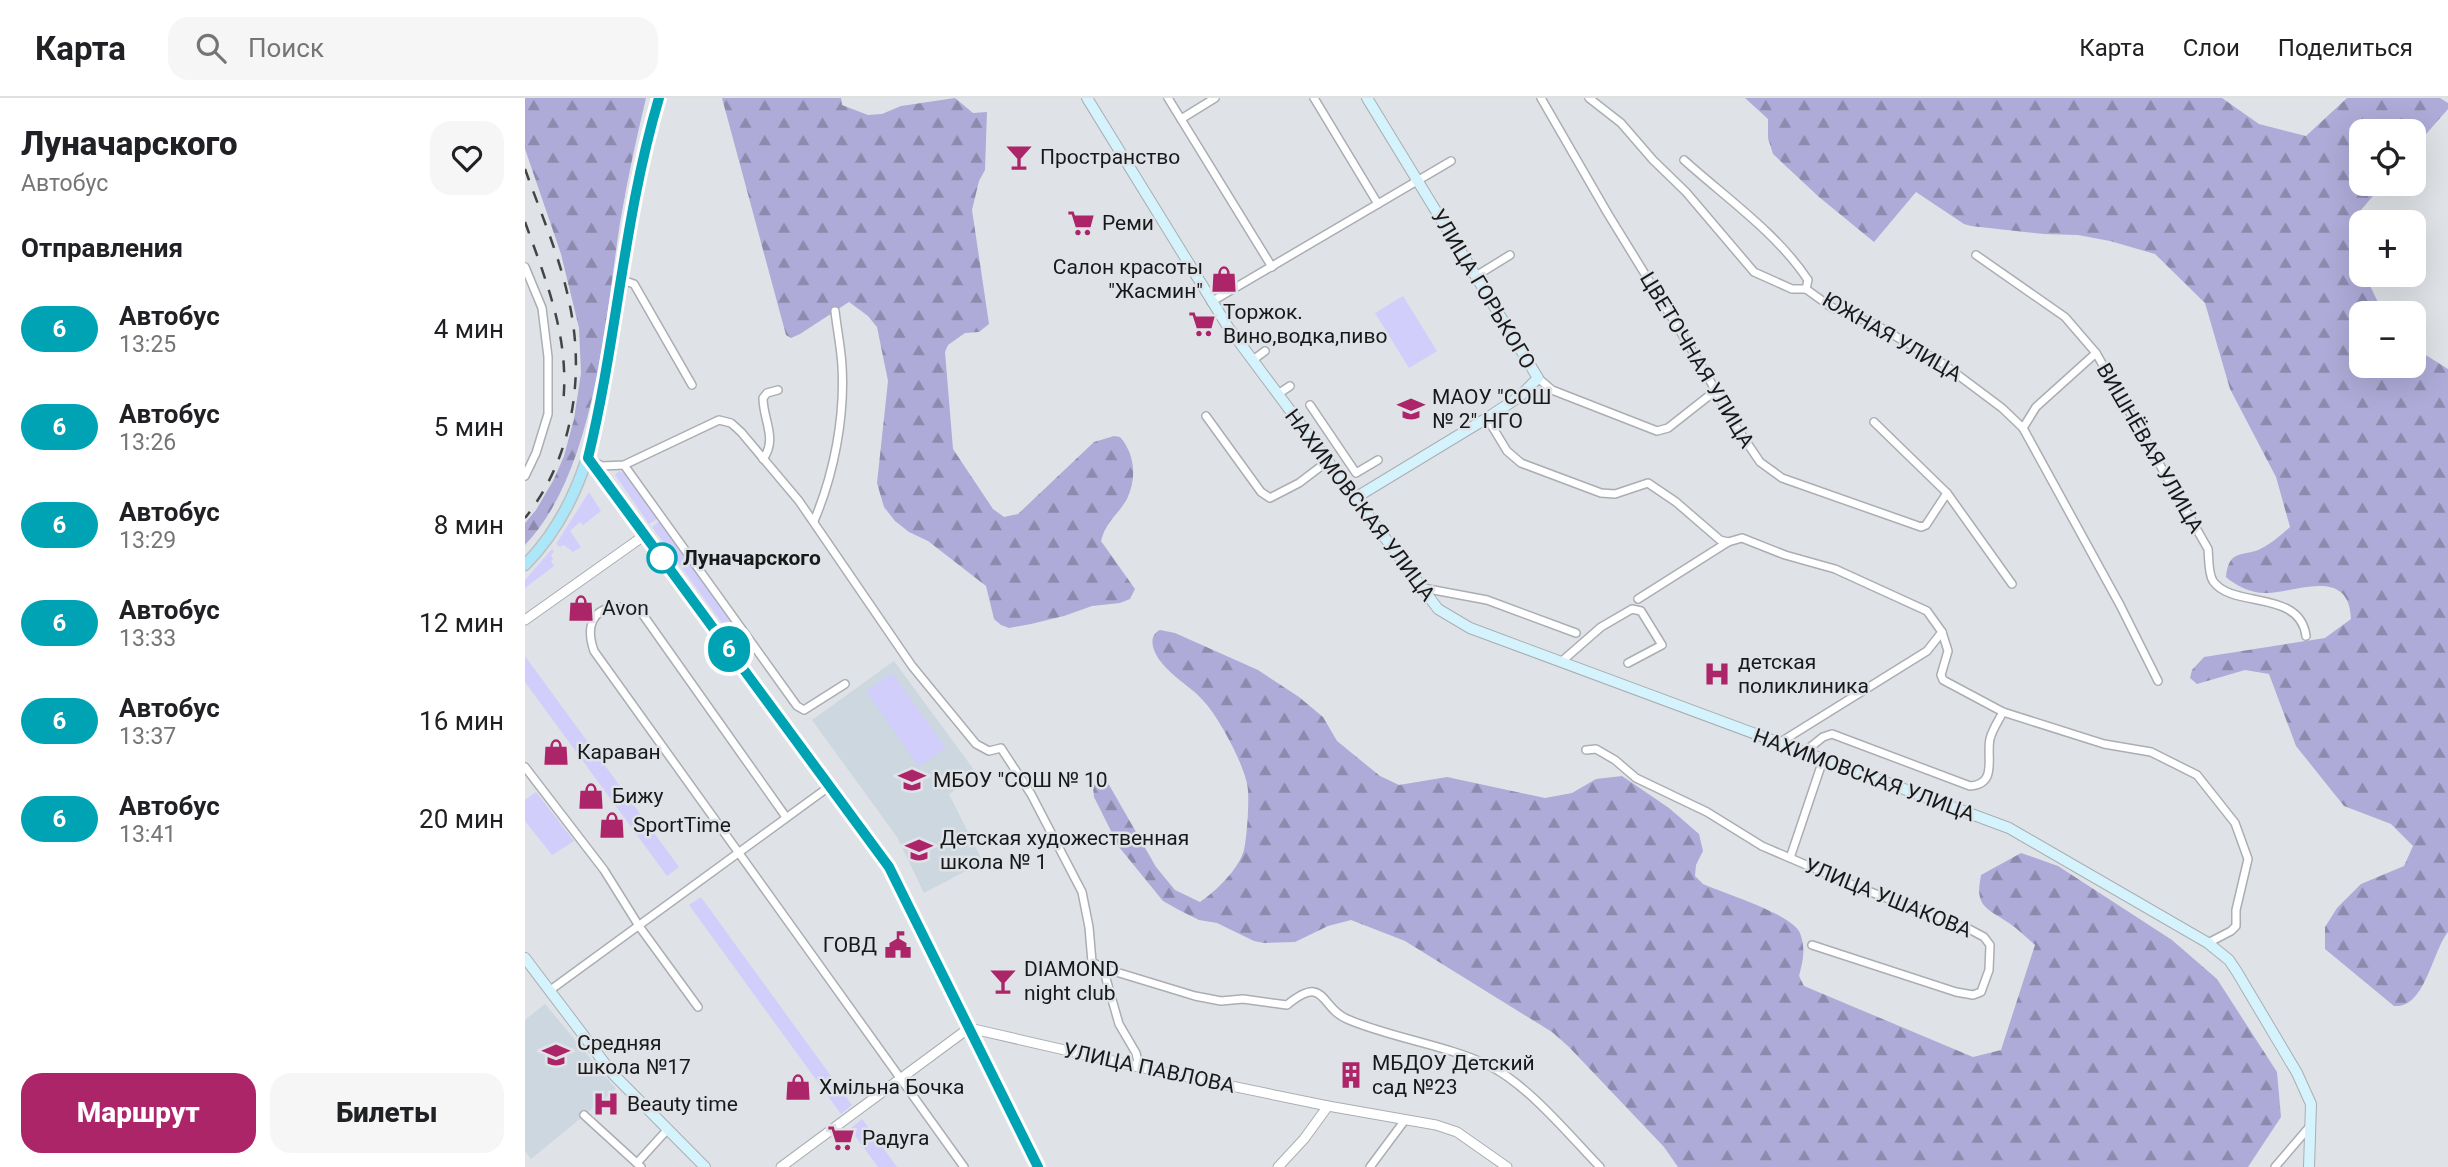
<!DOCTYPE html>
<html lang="ru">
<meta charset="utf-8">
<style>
body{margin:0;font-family:Roboto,sans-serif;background:#f6f6f6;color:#202124;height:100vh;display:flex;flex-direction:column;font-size:26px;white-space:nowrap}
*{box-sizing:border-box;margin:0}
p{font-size:23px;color:#757577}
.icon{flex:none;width:38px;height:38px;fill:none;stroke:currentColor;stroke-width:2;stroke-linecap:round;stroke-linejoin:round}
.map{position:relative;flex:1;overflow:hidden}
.drawer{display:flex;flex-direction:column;background:#fff;width:525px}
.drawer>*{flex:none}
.badge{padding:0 14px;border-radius:23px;font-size:24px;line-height:46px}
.controls{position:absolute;left:1824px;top:21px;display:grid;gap:14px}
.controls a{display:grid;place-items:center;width:77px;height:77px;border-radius:14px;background:#fff;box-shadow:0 7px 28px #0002;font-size:35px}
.map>.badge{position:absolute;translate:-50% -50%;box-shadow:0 0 0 4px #fff}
h2{padding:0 21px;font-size:26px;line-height:63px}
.round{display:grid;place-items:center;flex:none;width:74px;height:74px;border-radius:21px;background:#f6f6f6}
.head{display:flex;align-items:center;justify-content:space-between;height:119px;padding:0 21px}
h1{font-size:33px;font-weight:800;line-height:52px}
.primary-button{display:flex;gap:14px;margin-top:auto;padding:14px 21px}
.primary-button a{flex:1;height:80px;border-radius:21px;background:#ad2569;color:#fff;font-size:28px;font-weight:800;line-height:80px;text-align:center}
.primary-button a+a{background:#f6f6f6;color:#202124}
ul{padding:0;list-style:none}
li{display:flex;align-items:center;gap:21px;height:98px;padding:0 21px}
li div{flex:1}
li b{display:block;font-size:26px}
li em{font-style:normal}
li .badge{min-width:77px;font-weight:700;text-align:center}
header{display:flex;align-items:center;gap:42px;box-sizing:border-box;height:98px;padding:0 35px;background:#fff;border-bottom:2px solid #e0e0e0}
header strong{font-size:33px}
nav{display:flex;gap:38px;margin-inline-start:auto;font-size:24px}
.search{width:490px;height:63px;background:#f6f6f6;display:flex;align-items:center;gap:18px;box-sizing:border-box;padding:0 24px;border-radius:21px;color:#757577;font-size:26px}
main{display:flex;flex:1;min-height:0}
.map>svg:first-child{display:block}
.built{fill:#ccd7e0}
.green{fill:#d1cefb}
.forest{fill:url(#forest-firs)}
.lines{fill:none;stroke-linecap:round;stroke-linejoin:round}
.minor-casing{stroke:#aaaeb2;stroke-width:10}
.tertiary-casing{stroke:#aaaeb2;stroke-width:11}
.secondary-casing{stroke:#aaaeb2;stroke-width:12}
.primary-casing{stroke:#bebfbf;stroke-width:13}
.minor{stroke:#fff;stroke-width:7}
.tertiary{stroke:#fff;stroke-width:9}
.secondary{stroke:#d5f3fc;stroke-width:10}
.primary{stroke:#abe6f9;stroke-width:10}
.rail{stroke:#424546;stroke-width:2.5;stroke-dasharray:12 12;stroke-linecap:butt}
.line-casing{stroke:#fff;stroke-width:16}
.line{stroke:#00a3b4;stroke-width:10}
.stop-dot{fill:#fff;stroke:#00a3b4;stroke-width:3.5}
.labels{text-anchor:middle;stroke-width:5;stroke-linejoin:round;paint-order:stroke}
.poi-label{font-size:21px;fill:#17191a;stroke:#dfe3e7;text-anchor:start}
.street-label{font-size:21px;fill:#17191a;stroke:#dfe3e7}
.stop-label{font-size:21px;font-weight:bold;fill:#17191a;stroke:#dfe3e7;text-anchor:start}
</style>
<header>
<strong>Карта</strong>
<div class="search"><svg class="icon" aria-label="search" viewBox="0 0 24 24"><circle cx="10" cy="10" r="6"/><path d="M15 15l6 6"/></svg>Поиск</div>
<nav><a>Карта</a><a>Слои</a><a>Поделиться</a></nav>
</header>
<main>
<section class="drawer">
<div class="head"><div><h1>Луначарского</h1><p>Автобус</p></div><a class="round"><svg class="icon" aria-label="heart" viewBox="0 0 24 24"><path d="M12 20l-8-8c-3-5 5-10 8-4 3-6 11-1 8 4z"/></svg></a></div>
<h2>Отправления</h2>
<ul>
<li><span class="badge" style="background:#00a3b4;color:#fff">6</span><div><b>Автобус</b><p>13:25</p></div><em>4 мин</em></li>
<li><span class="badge" style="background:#00a3b4;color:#fff">6</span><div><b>Автобус</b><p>13:26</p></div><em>5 мин</em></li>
<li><span class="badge" style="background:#00a3b4;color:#fff">6</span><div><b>Автобус</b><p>13:29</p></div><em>8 мин</em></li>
<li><span class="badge" style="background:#00a3b4;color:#fff">6</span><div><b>Автобус</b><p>13:33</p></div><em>12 мин</em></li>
<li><span class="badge" style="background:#00a3b4;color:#fff">6</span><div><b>Автобус</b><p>13:37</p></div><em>16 мин</em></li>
<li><span class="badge" style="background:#00a3b4;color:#fff">6</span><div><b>Автобус</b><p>13:41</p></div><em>20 мин</em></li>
</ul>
<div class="primary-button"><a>Маршрут</a><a>Билеты</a></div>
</section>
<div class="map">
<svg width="1923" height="1069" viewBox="0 0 1923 1069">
<defs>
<pattern id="forest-firs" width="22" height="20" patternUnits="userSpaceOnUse" patternTransform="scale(1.75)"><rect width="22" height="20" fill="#aeabd8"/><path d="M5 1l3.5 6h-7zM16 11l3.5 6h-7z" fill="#8d8aae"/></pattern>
</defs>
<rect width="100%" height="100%" fill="#dfe3e7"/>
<g class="built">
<polygon points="369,563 452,676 424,696 458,764 399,795 372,739 287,622"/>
<polygon points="20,906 91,991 6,1061 0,1053 0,922"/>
</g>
<g class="green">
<polygon points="878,198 912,253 884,270 850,215"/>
<polygon points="94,373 101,376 133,420 124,426 90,377"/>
<polygon points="64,394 76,413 58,427 55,424 45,433 56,449 48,454 39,447 35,449 31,446"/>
<polygon points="135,423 215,534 207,539 127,429"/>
<polygon points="27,451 29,454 26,457 28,461 26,463 29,468 0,490 0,482"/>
<polygon points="0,558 154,769 142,778 0,584"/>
<polygon points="367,575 421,650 394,669 341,593"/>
<polygon points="11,694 49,743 27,757 0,723 0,702"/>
<polygon points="176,799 327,1007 316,1016 164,807"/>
<polygon points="337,1021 372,1069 353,1069 325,1031"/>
</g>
<g class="forest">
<path d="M0 0H121C111 42 102 83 95 125 80 223 70 374 0 447V425L11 412 29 381 39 358 49 321 56 275 54 230 36 156 0 51Z"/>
<path d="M197 0H316L317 7 343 17 357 16 376 8 430 0 448 15 462 14 460 72 454 83 447 112 464 226 454 234 440 235 423 247 420 254 428 351 468 411 479 419 493 416 569 344 589 338 595 339C610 356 612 380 602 401 593 417 581 423 576 443L610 491 605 501 595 505 567 508 539 518 506 526 484 530 476 527 469 521 461 488 403 443 384 434 370 423 359 409 352 385 363 283 352 229 343 218 324 204 275 236 266 240 261 237Z"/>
<path d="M1220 0H1697L1734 26 1781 38 1822 0H1915L1923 5V11L1888 51V33H1836V86H1858L1836 112V177H1840L1858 215H1836V268H1888V249L1923 271V834C1907 854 1900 911 1869 908L1800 851V829L1812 810 1836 786 1879 768 1888 748 1866 726 1819 708 1771 648 1744 576 1720 572 1672 586 1665 580 1667 572 1679 559 1800 540 1826 521C1824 469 1773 494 1742 495 1728 496 1711 488 1701 479 1704 449 1719 460 1737 450 1747 445 1757 436 1765 429L1751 379 1705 291 1680 205 1630 156 1585 143 1553 137 1519 136 1446 128 1439 126 1391 94 1349 144 1294 99 1248 56 1243 40V21Z"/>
<path d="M635 532 650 535 733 572 774 599 798 619 812 643 855 678 874 687 922 679 1020 700 1047 695 1071 681 1097 678 1144 710 1174 736 1178 753 1171 767 1170 778 1178 786C1198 795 1267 816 1275 835 1281 851 1278 863 1274 878L1279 888 1448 959 1476 952 1510 847C1502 840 1493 831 1484 825 1459 809 1450 808 1456 777L1496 755 1533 768 1647 842 1692 881 1752 974 1756 1019 1723 1069H1153L1139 1049 1044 949 1027 934 880 843 826 822 803 828 770 844 739 845 729 843 692 825 674 822 654 812 638 803 594 749 569 699 568 689 575 681 583 685 631 769 650 792 675 804C691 793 714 771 719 752 722 738 724 708 723 693 722 671 696 624 682 607 669 590 648 580 636 564 628 554 622 538 635 532Z"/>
</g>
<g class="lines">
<defs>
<g id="minor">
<polyline points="643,0 747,169"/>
<polyline points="789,0 853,106"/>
<polyline points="1016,0 1083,116 1179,272 1208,324 1235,364 1257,380 1396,429 1401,427 1422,395"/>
<polyline points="1064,0 1096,25 1128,62 1161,94 1229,174 1267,191 1281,191"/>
<polyline points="656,21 690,0"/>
<path d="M1159 62C1200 99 1252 135 1283 182L1281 191"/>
<path d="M1451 157 1540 219 1571 255 1683 451C1684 460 1683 475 1688 483 1707 511 1775 491 1781 538"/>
<polyline points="0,169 17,210 23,259 23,316 11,355 0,378"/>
<polyline points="951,178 985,157"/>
<polyline points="97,182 109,186 167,287"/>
<polyline points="1281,191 1306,209 1351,227 1417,265 1477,310 1498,330 1595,507 1633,583"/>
<polyline points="686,204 926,63"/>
<polyline points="728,262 740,253"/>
<polyline points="1013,280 1027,292 1132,333 1143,330 1190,293"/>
<polyline points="753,296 765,288"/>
<polyline points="785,307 831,375 853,362"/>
<polyline points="681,318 736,394 745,400 774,385 803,363"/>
<polyline points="962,320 982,353 996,365 1076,395 1090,396 1123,385 1151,404 1195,442 1203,444 1217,440 1260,457 1310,471 1402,513 1417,534 1423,553 1416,577 1418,582 1478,614 1579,646 1626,654 1672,677 1710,725 1723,761 1711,812 1711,828 1706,833 1683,845"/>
<polyline points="1349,324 1422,395 1487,486"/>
<polyline points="1498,330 1511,309 1571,255"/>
<path d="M238 361C253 341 238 322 238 300L242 295 253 292"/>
<polyline points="67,363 77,368 99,367 194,322 206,325 216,334 274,403 387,568 451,646 464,653 476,650 506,696 557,794 564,829 567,864 578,870 594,926 611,955 614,969"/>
<polyline points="99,367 272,608 279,612 320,586"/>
<path d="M289 423C309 376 320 319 317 268 316 250 312 231 310 213"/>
<polyline points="898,490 962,502 1051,535"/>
<polyline points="1113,501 1203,444"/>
<polyline points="1036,564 1076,529 1107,511 1116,513 1137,547 1103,565"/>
<polyline points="1254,645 1402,553 1417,534"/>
<polyline points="1061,652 1071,651 1090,662 1111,680 1182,714 1237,748 1335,790 1444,831 1459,839 1465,847 1464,872 1456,894 1448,897 1431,894 1287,847"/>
<path d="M1278 655 1298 639 1307 636 1445 688C1473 686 1461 659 1465 641 1467 632 1474 622 1478 614"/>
<polyline points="0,669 79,772 114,828 173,909"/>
<path d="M261 719 116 514C81 501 56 515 69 553L439 1069"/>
<polyline points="1265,760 1298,662"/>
<path d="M578 870 670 898 696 903 718 901 762 907C801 875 795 910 822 921 866 940 922 947 965 968 1004 988 1044 1037 1075 1069"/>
<polyline points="24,893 305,688"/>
<polyline points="59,1017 116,1069"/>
<polyline points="112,1065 142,1032"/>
<polyline points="845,1069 880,1022"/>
<polyline points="1750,1069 1786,1027"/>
</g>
<g id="tertiary">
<polyline points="0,522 120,437"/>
<polyline points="256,1069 444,930 614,969 803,1008 911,1027 932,1034 982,1069"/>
<polyline points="753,1069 779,1041 803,1008"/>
</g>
<g id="secondary">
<polyline points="562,0 703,229 913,511 945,530 1484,730 1683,845 1704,862 1712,874 1772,975 1786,1006 1784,1069"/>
<polyline points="63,360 364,769 513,1069"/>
<polyline points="830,400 962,320 994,299 1013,280 842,0"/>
<polyline points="0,860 87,975 180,1069"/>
</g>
<path id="primary" d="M0 467C66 400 76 309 91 221 103 147 112 72 134 0"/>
</defs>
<use href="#minor" class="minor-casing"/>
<use href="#tertiary" class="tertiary-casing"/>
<use href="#secondary" class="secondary-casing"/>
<use href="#primary" class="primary-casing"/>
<use href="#minor" class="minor"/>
<use href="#tertiary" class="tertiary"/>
<use href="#secondary" class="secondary"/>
<use href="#primary" class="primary"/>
<g class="rail">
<path d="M0 71C16 116 36 161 45 208 60 281 47 361 0 420"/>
<path d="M0 124C22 185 45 241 38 306"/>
</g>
</g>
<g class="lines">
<defs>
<path id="line" d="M134 0C99 117 92 241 63 360L364 769 513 1069"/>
</defs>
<use href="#line" class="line-casing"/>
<use href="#line" class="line"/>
</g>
<defs>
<symbol id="bar-bare" viewBox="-9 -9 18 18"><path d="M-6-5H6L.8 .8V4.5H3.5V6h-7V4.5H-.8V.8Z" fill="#ad2569" stroke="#dfe3e7" stroke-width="2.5" paint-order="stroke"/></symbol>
<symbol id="supermarket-bare" viewBox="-9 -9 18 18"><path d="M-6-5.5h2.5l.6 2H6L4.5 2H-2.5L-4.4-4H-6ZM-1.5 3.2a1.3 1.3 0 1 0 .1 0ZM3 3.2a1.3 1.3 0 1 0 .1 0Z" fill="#ad2569" stroke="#dfe3e7" stroke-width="2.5" paint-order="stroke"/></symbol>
<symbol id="shop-bare" viewBox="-9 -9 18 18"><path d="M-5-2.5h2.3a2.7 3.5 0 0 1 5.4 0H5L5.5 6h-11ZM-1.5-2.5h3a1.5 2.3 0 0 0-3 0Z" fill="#ad2569" stroke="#dfe3e7" stroke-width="2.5" paint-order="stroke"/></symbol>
<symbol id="school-bare" viewBox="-9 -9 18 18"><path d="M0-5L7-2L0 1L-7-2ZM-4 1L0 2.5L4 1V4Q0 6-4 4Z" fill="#ad2569" stroke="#dfe3e7" stroke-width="2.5" paint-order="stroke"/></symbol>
<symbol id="hospital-bare" viewBox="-9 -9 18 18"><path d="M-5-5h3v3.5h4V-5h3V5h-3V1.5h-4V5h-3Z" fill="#ad2569" stroke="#dfe3e7" stroke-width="2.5" paint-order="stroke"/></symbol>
<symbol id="civic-bare" viewBox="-9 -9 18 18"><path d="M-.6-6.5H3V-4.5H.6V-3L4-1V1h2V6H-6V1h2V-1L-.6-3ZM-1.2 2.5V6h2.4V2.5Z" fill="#ad2569" stroke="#dfe3e7" stroke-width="2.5" paint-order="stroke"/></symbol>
<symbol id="building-bare" viewBox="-9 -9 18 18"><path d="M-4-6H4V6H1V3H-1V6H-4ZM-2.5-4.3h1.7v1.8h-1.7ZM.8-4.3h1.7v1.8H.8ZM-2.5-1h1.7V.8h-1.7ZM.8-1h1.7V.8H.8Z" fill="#ad2569" stroke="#dfe3e7" stroke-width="2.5" paint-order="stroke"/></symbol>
</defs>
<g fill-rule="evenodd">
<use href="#bar-bare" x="475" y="40" width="38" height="38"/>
<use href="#supermarket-bare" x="537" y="106" width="38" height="38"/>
<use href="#shop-bare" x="680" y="162" width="38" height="38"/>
<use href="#supermarket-bare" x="658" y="207" width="38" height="38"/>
<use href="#school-bare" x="867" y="292" width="38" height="38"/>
<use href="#shop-bare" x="37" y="491" width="38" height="38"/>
<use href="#hospital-bare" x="1173" y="557" width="38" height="38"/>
<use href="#shop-bare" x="12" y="635" width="38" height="38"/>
<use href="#school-bare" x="368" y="663" width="38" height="38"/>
<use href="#shop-bare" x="47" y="679" width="38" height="38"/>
<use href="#shop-bare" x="68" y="708" width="38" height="38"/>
<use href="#school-bare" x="375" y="733" width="38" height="38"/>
<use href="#civic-bare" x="354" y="828" width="38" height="38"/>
<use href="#bar-bare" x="459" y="864" width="38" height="38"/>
<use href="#school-bare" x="12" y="938" width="38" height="38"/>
<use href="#building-bare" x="807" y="958" width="38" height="38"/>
<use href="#shop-bare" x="254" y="970" width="38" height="38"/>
<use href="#hospital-bare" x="62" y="987" width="38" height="38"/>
<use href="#supermarket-bare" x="297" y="1021" width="38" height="38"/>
</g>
<circle class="stop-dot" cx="137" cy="460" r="14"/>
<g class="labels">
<g class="poi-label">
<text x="515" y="66">Пространство</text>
<text x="577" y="132">Реми</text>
<text x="678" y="176" text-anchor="end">Салон красоты<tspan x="678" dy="24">"Жасмин"</tspan></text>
<text x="698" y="221">Торжок.<tspan x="698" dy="24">Вино,водка,пиво</tspan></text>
<text x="907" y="306">МАОУ "СОШ<tspan x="907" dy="24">№ 2" НГО</tspan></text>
<text x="77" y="517">Avon</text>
<text x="1213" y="571">детская<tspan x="1213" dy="24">поликлиника</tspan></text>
<text x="52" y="661">Караван</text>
<text x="408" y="689">МБОУ "СОШ № 10</text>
<text x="87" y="705">Бижу</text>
<text x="108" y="734">SportTime</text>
<text x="415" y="747">Детская художественная<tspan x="415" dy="24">школа № 1</tspan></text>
<text x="352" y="854" text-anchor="end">ГОВД</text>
<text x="499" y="878">DIAMOND<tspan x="499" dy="24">night club</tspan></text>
<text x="52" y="952">Средняя<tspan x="52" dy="24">школа №17</tspan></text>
<text x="847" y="972">МБДОУ Детский<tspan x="847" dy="24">сад №23</tspan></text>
<text x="294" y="996">Хмільна Бочка</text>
<text x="102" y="1013">Beauty time</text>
<text x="337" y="1047">Радуга</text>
</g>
<g class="street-label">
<text transform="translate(958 191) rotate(59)" y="7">УЛИЦА ГОРЬКОГО</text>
<text transform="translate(1367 239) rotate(30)" y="7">ЮЖНАЯ УЛИЦА</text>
<text transform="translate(1172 262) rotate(59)" y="7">ЦВЕТОЧНАЯ УЛИЦА</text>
<text transform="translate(1625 350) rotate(60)" y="7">ВИШНЁВАЯ УЛИЦА</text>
<text transform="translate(835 407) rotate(53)" y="7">НАХИМОВСКАЯ УЛИЦА</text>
<text transform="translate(1339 677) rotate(20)" y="7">НАХИМОВСКАЯ УЛИЦА</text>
<text transform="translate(1363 800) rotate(22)" y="7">УЛИЦА УШАКОВА</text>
<text transform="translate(624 970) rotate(12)" y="7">УЛИЦА ПАВЛОВА</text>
</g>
<g class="stop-label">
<text x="158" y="467">Луначарского</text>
</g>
</g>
</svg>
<div class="controls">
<a><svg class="icon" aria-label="locate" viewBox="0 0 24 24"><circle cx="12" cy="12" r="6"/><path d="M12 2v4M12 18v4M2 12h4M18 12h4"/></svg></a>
<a>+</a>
<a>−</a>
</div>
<b class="badge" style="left:204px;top:551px;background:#00a3b4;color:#fff">6</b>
</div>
</main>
